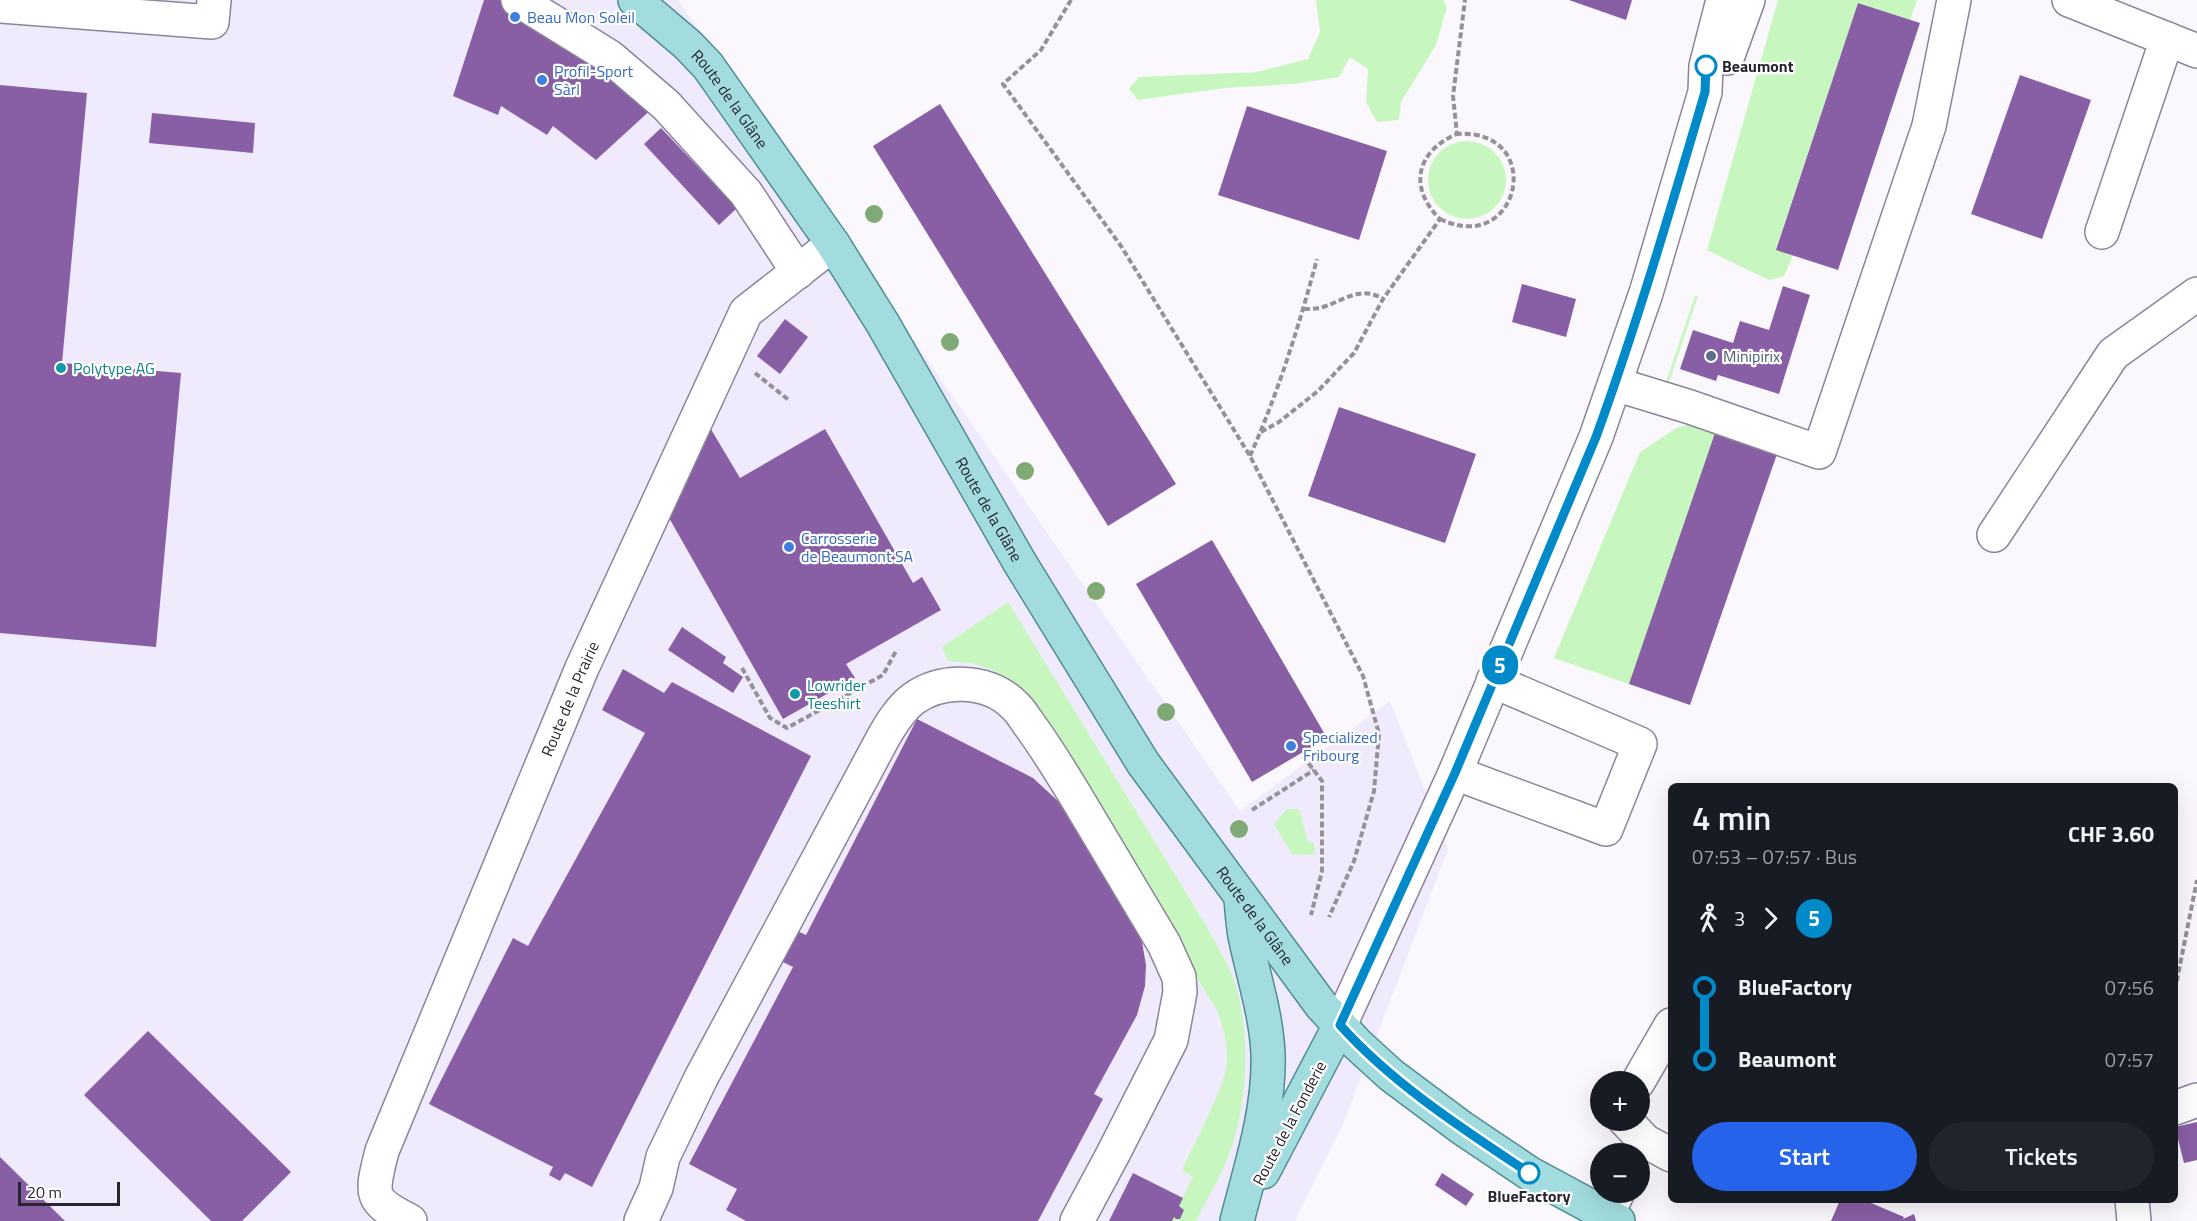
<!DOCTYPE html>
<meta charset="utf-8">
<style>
body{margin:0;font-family:"Titillium Web",sans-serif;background:#20242c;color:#f1f3f6;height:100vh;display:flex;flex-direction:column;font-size:22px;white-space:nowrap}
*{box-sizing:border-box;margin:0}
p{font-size:20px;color:#9ea1a6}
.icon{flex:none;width:33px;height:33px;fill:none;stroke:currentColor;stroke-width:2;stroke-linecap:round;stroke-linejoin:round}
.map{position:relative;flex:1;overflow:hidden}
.panel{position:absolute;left:1668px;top:783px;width:510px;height:420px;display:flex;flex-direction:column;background:#171b24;border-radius:9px;box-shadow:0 6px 24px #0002}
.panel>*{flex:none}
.badge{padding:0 12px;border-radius:20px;font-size:21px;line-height:39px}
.tools{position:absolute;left:1590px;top:1071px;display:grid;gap:12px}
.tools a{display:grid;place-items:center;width:60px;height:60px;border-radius:50%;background:#171b24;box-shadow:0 6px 24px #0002;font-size:30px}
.scale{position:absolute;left:18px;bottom:15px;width:102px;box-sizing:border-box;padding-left:6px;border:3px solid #28252e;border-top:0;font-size:16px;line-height:21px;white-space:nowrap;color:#28252e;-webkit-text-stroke:4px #fff;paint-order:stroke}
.map>.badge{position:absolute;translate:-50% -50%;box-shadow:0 0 0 3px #fff}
.legs{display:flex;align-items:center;gap:9px;height:66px;padding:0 24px;font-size:20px}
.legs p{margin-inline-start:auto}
.head{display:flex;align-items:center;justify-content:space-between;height:102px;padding:0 24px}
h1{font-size:33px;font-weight:600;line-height:45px}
.primary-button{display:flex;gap:12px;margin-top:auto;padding:12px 24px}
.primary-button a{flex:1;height:69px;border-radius:36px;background:#2563eb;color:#fff;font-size:24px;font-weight:600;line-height:69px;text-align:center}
.primary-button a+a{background:#20242c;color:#f1f3f6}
ul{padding:0 24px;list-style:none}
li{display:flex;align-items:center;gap:21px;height:72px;font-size:22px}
li i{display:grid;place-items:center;width:9px;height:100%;margin:0 8px;background:currentColor}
li i::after{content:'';width:15px;height:15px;margin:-8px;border:4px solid;border-radius:50%;background:#171b24}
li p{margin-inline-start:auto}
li:first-child i{background:linear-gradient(#0000 50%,currentColor 0)}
li:last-child i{background:linear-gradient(currentColor 50%,#0000 0)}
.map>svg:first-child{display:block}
.built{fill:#f0eafd}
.green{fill:#c7f7be}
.building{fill:#885fa5}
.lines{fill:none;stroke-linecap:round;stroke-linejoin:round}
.minor-casing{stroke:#8c849b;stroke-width:36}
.major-casing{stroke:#4f8c93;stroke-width:36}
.path{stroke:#949198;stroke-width:4;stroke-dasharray:6 3;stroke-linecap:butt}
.minor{stroke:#fff;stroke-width:33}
.major{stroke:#a2dcdf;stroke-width:33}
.tree{fill:#80a976}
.line-1-casing{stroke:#fff;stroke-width:14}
.line-1{stroke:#008ac9;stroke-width:9}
.shop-dot{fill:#3f7fe0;stroke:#fff;stroke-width:2}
.stop-1-dot{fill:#fff;stroke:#008ac9;stroke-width:3}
.service-dot{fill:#5c6f8a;stroke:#fff;stroke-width:2}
.culture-dot{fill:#0f9aa8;stroke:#fff;stroke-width:2}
.labels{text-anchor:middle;stroke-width:4.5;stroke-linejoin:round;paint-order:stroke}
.shop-label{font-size:16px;fill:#366cbe;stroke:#fff;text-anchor:start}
.stop-label{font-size:16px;font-weight:bold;fill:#28252e;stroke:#fff;text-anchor:start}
.street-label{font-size:16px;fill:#28252e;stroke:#fff}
.service-label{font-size:16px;fill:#4e5e75;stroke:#fff;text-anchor:start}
.culture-label{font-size:16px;fill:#0d838f;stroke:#fff;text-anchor:start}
</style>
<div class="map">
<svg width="2197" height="1221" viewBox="0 0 2197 1221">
<rect width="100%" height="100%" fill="#faf8fd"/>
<polygon class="built" points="0,0 678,0 1240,811 1390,701 1448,849 1342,1127 1295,1221 0,1221"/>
<g class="green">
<polygon points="1316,0 1443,0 1447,7 1436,45 1401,102 1399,120 1377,122 1366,102 1368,69 1350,57 1339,77 1293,84 1225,88 1138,100 1129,89 1139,77 1257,72 1308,59 1320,32"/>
<polygon points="1778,0 1929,0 1917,0 1910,20 1858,3 1776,249 1793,255 1784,276 1769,280 1707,250"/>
<circle cx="1467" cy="180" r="39"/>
<polygon points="1695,296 1698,296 1667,388 1663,391"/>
<polygon points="1707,421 1777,454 1629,684 1554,658 1640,452 1678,427"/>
<path d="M1008 602 1207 927C1216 944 1227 962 1234 980 1252 1034 1248 1108 1227 1160 1218 1181 1206 1201 1196 1221H1171L1193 1177 1182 1170C1193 1145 1226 1086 1227 1062 1228 1044 1223 1029 1218 1012L1026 696C1003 670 983 663 948 661L942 647Z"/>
<polygon points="1287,809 1299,809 1308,842 1314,843 1315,855 1292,854 1274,824"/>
</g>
<g class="building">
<polygon points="484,0 501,0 548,24 655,106 596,160 553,126 547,135 501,106 498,115 453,96"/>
<polygon points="1569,0 1632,0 1626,20"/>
<polygon points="1858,3 1920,23 1838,270 1776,250"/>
<polygon points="2020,75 2091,100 2042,239 1971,214"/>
<polygon points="0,85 87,93 62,363 181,373 156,647 0,633"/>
<polygon points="940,104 1176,484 1108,526 873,146"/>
<polygon points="1247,106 1387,151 1359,240 1218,195"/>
<polygon points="152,113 255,123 253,153 149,143"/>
<polygon points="661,128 737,208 719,225 644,144"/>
<polygon points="1522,284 1576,299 1566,337 1512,322"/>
<polygon points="1783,286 1810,295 1779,394 1718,375 1716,381 1680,369 1693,330 1733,343 1740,321 1769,330"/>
<polygon points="785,319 808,337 780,374 757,356"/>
<polygon points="1339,407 1476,454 1445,543 1308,496"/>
<polygon points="709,426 740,478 825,429 913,583 922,577 941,610 846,664 855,678 783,719 668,516"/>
<polygon points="1715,433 1777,454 1690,705 1629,684"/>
<polygon points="1212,540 1327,738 1252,782 1136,584"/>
<polygon points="682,627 726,657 723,663 743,677 733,693 668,650"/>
<polygon points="623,669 664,693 672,682 811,756 592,1187 565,1173 560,1181 549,1175 553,1167 429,1104 513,938 528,946 645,733 602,710"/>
<polygon points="917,719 1033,778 1058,801 1135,926 1142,942 1146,965 1145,986 1137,1015 1094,1094 1103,1099 1038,1221 746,1221 726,1210 737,1189 689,1164 793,967 777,959 793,929 806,935"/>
<polygon points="148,1031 291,1172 242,1221 211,1221 84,1095"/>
<polygon points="2197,1122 2197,1160 2184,1163 2175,1127"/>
<polygon points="0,1157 65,1221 0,1221"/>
<polygon points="1133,1173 1183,1198 1179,1206 1184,1210 1180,1219 1176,1219 1174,1217 1172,1221 1109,1221"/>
<polygon points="1442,1173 1474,1194 1466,1206 1435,1185"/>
<polygon points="1840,1200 1864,1200 1904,1217 1903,1219 1914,1214 1916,1221 1831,1221"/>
</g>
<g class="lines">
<defs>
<g id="minor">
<polyline points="518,0 610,57 666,105 746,193 798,272"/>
<polyline points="2069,0 2197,51"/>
<polyline points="0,6 212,22 214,0"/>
<polyline points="1727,58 1748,0"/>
<polyline points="2102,232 2167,39"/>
<polyline points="1615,384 1690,407 1819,452 1929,126 1954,0"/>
<polyline points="1994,535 2113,354 2197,294"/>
<polyline points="1455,773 1606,829 1640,744 1493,681"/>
<polyline points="1340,1025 1455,773 1596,437 1646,293 1705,92 1706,66 1723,0"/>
<polyline points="1638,1082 1671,1025"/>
<polyline points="2175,1108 2197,1100"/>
<polyline points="1625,1120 1645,1141 1671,1155"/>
<polyline points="2132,1200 2134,1221"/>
<polyline points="1607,1215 1618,1192"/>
<path id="s1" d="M410 1221C368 1200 371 1195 382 1151L582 668 746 312 833 244"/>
<path d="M641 1221 656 1188 663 1157 701 1078 883 738C891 724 900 709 913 699 942 678 988 679 1014 705 1021 711 1025 719 1031 727 1047 749 1061 772 1075 795 1105 845 1134 894 1164 944L1179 977 1180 992 1171 1040 1113 1154 1077 1221"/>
</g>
<g id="major">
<path id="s2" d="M635 0 688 45 708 66 833 244 883 324 1020 563 1143 763 1321 1005 1357 1044 1391 1075 1462 1128 1529 1173 1618 1221"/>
<polyline points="1263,1172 1340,1025"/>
<path d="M1237 1221C1251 1166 1270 1110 1268 1053 1266 1013 1253 975 1245 936 1243 924 1242 911 1241 899"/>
</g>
</defs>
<use href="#minor" class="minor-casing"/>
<use href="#major" class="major-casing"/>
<g class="path">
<polyline points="1071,0 1041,50 1003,84 1121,246 1250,456 1363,676 1379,734 1374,791 1354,861 1329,917"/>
<path d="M1440 219C1521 258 1547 128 1457 134"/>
<path d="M1304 309C1310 309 1317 309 1323 307 1345 300 1361 285 1383 299"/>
<polyline points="755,373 790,401"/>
<path d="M1261 432 1279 422 1318 391 1354 353 1383 299 1440 219C1408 188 1416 151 1457 134L1453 96 1465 0"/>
<path d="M1250 456C1278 393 1299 326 1317 259"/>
<polyline points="742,668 770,718 787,728 883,675 896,651"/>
<polyline points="1303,756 1322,781 1322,871 1311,915"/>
<polyline points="1252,810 1314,770"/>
<polyline points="2175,990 2197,880"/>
</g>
<use href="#minor" class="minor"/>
<use href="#major" class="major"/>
</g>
<g class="tree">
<circle cx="874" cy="214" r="9"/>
<circle cx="950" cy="342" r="9"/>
<circle cx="1025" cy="471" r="9"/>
<circle cx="1096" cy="591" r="9"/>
<circle cx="1166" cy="712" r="9"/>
<circle cx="1239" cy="829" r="9"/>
</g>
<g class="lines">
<defs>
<path id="line-1" d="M1529 1173C1463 1129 1393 1084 1340 1025L1455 773 1596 437C1637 324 1671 208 1705 92L1706 66"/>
</defs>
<use href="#line-1" class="line-1-casing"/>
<use href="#line-1" class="line-1"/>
</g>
<g class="shop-dot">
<circle cx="515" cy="17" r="6"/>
<circle cx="542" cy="80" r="6"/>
<circle cx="789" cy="547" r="6"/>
<circle cx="1291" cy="746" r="6"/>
</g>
<g class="stop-1-dot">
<circle cx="1706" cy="66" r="10"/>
<circle cx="1529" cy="1173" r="10"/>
</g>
<circle class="service-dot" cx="1711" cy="356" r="6"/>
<g class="culture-dot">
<circle cx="61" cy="368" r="6"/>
<circle cx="795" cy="694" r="6"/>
</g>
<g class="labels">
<g class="shop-label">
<text x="527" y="23">Beau Mon Soleil</text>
<text x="554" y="77">Profil-Sport<tspan x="554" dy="18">Sàrl</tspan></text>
<text x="801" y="544">Carrosserie<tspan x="801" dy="18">de Beaumont SA</tspan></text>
<text x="1303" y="743">Specialized<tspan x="1303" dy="18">Fribourg</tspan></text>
</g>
<g class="stop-label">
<text x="1722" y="72">Beaumont</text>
<text x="1529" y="1202" text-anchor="middle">BlueFactory</text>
</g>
<g class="street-label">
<text dy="6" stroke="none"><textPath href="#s2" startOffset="138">Route de la Glâne</textPath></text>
<text dy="6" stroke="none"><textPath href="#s2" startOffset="624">Route de la Glâne</textPath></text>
<text dy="6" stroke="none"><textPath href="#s1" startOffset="578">Route de la Prairie</textPath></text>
<text dy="6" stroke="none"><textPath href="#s2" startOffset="1110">Route de la Glâne</textPath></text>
<text transform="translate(1289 1123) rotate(-62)" y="6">Route de la Fonderie</text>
</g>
<g class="service-label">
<text x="1723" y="362">Minipirix</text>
</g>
<g class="culture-label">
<text x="73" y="374">Polytype AG</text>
<text x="807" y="691">Lowrider<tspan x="807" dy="18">Teeshirt</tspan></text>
</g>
</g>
</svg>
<div class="tools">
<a>+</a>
<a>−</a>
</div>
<div class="scale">20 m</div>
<b class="badge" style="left:1500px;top:665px;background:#008ac9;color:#fff">5</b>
<section class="panel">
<div class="head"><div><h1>4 min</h1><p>07:53 – 07:57 · Bus</p></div><b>CHF 3.60</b></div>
<div class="legs"><svg class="icon" aria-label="walk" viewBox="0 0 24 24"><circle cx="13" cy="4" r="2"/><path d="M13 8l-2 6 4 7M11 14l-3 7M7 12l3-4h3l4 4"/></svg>3<svg class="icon" aria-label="forward" viewBox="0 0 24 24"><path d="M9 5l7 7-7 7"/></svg><b class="badge" style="background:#008ac9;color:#fff">5</b></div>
<ul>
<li><i style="color:#008ac9"></i><b>BlueFactory</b><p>07:56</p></li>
<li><i style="color:#008ac9"></i><b>Beaumont</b><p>07:57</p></li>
</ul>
<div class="primary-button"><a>Start</a><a>Tickets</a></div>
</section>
</div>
